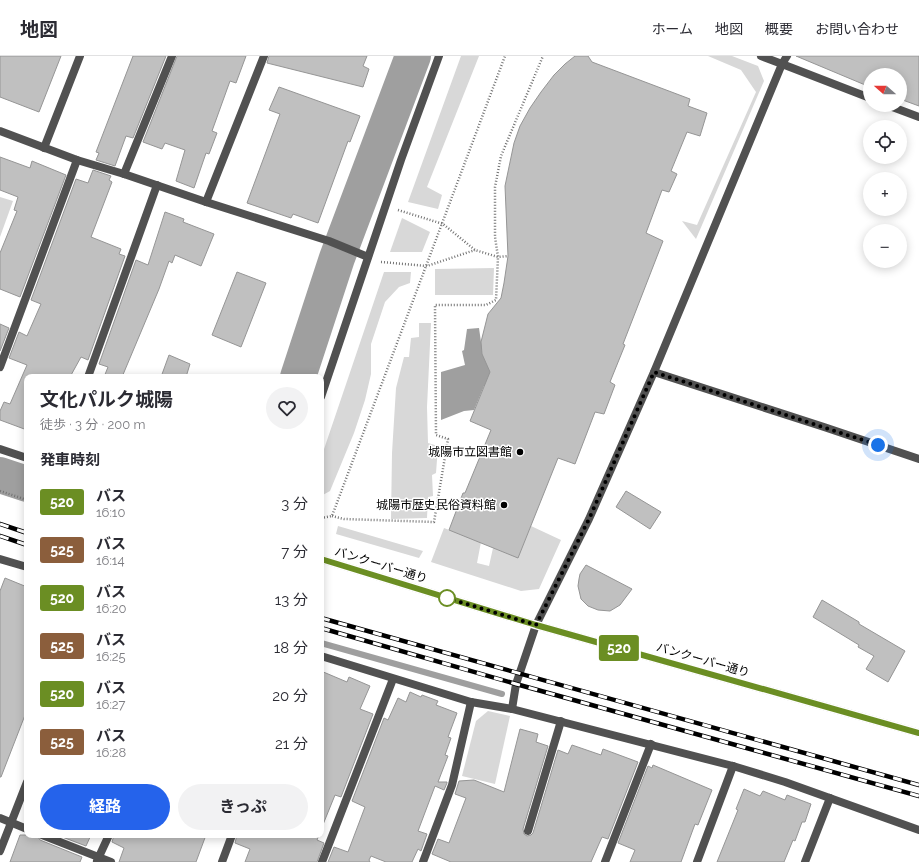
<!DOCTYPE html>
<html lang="ja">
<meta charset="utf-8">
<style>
body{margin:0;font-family:Raleway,"Noto Sans JP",sans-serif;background:#f2f2f3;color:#2b2b33;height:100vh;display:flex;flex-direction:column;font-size:15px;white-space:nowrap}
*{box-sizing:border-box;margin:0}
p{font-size:13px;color:#7c7c81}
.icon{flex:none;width:22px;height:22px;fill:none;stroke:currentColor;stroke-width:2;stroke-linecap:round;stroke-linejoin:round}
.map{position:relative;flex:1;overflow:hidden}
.details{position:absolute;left:24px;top:318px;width:300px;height:464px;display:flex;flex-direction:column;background:#fff;border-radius:8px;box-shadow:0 2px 10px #0003}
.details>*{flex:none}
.badge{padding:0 8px;border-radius:3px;font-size:14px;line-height:26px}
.needle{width:26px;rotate:291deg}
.tools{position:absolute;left:863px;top:12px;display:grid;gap:8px}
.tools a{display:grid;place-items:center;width:44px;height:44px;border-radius:50%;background:#fff;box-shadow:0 2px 10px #0003;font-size:20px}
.you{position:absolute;width:20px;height:20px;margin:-10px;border:3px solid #fff;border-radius:50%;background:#1a73e8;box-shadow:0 0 0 6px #1a73e833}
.map>.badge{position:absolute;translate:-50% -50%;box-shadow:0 0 0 2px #fff}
h2{padding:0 16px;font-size:15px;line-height:36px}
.round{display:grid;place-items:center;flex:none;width:42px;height:42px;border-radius:21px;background:#f2f2f3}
.head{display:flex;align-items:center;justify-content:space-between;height:68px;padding:0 16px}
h1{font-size:19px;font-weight:700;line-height:30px}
.primary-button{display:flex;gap:8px;margin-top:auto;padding:8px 16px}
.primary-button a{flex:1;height:46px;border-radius:24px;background:#2563eb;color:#fff;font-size:16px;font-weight:700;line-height:46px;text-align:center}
.primary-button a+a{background:#f2f2f3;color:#2b2b33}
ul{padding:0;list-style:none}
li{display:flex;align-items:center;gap:12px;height:48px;padding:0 16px}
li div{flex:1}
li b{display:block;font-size:15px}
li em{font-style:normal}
li .badge{min-width:44px;font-weight:700;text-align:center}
header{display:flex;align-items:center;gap:24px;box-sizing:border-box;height:56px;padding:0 20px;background:#fff;border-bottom:1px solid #e1e1e2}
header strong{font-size:19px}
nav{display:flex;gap:22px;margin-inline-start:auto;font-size:14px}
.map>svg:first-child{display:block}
.green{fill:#d8d8d8}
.water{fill:#9f9f9f}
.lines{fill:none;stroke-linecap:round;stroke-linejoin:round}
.stream{stroke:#9f9f9f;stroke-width:6}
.river{stroke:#9f9f9f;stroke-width:36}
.building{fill:#c0c0c0;stroke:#959595}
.path{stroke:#737373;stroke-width:2.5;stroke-dasharray:1 2;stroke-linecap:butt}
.minor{stroke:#515151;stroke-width:8}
.tertiary{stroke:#515151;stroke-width:8}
.rail-casing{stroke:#000;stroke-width:4.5}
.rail{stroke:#fff;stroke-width:3;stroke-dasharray:9;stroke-linecap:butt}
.line-casing{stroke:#fff;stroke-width:9}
.line{stroke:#6b8e23;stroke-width:6}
.walk{stroke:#000;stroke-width:4;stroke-dasharray:0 7.2}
.poi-dot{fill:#000;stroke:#fff;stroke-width:1.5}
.stop-dot{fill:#fff;stroke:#6b8e23;stroke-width:2}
.labels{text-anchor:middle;stroke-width:3;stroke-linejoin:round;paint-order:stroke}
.poi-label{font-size:12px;fill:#000;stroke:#fff;text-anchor:end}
.street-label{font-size:12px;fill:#000;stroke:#fff}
</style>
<header>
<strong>地図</strong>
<nav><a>ホーム</a><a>地図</a><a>概要</a><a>お問い合わせ</a></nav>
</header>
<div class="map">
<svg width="919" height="806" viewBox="0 0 919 806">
<rect width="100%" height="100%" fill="#fff"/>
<g class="green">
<polygon points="461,0 479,0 427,131 442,139 438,153 408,146"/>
<polygon points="708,0 732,0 758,10 764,25 696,183 682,165 697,169 756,36 741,14"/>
<polygon points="0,141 13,145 0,181"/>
<polygon points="402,162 430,176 422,196 390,196"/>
<polygon points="494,212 493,239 435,239 435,213"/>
<polygon points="384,216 411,216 410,227 399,231 385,246 371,288 371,318 365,344 354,377 330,435 321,440 321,402"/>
<polygon points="419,267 431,267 427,351 428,387 438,390 436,417 432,419 433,440 428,441 427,462 391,463 392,397 396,332 404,301 409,301 411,282 419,281"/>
<polygon points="338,470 423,495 419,502 336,478"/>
<polygon points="531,470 561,484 539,533 521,535 431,506 444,472 481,486 477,507 489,510 493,492 518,501"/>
<polygon points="488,655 510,660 495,728 462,720 476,665"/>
</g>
<polygon class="water" points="479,272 481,286 505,338 484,330 474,354 464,355 441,364 441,316 465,309 462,295 464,294 467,273"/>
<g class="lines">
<polyline class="stream" points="321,587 502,638"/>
<g class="river">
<polyline points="298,321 337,202 413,0"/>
<polyline points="0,419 27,428"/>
</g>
</g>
<g class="building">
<polygon points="0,0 61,0 39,56 0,41"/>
<polygon points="133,0 166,0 133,82 126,80 115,110 96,104 99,97 96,96"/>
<polygon points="177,0 246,0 236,27 230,25 212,75 217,77 209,98 206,97 194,132 176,125 185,94 165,87 162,93 143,86"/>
<polygon points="269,0 367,0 363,10 369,13 363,31 267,7"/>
<polygon points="575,0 588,0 592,6 690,43 688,50 707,57 700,80 687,76 671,115 677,118 669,136 662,134 646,177 663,185 623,288 625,289 610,326 615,329 604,358 595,356 575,408 558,402 518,502 449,474 463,437 465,437 491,374 470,365 490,316 482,298 481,286 488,258 501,242 504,227 508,200 505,130 514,87 520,70 530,52 541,36 554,19 565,8"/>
<polygon points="796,0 919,0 919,50 900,43 900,19 870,19 870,31"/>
<polygon points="279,31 360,60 350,86 348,85 318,167 293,158 291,162 247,147 280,58 269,54"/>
<polygon points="0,101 30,112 32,105 66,119 20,241 0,233 0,197 17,155 14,154 18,141 0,134"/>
<polygon points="93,114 111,120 109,124 112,126 91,181 121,193 119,198 125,200 88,304 81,301 70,321 27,321 27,374 0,364 0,355 4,346 10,348 27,309 9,302 19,276 27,280 41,248 31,244 76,123 88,127"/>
<polygon points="165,156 184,163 183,166 214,178 201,210 175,199 172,207 169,205 159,233 122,321 104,321 108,311 99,308 136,204 148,209"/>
<polygon points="237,216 266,227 241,291 212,279"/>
<polygon points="0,268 9,272 0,295"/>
<polygon points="169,299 190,308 186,321 161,321"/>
<polygon points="626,435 661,456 650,473 616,451"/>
<polygon points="586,509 632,533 620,549 610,555 598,554 588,550 581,543 578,530 579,523 580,518"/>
<polygon points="5,522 27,531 27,654 1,721 0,721 0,535"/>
<polygon points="822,544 859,566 859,568 905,595 888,626 866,613 874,600 858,591 859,589 813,561"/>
<polygon points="321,615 347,626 349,621 370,630 360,653 373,658 341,741 335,739 322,771 321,771"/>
<polygon points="410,636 421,641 422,639 438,645 436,649 457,657 448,681 451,682 445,699 448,700 438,726 447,726 447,727 444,734 435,730 418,775 427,778 421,795 418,793 412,806 386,806 371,800 369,804 370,806 328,806 334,791 348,796 365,751 352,745 384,662 388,664 398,642 406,646"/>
<polygon points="520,673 538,678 536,686 548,690 523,773 524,778 527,780 531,779 533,777 558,694 568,698 572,689 601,699 603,693 638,706 608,783 602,781 591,806 451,806 432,798 438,783 449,787 466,742 455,738 459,725 474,724 504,736"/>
<polygon points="653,709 712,734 698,769 695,768 681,806 630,806 635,794 618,787 648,710 652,712"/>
<polygon points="744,733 760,740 763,735 785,744 787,739 811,748 805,766 802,766 795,785 793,784 784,806 717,806 738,754 736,753"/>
<polygon points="20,779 37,779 40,784 82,801 80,806 10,806"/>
<polygon points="57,779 91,779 86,790"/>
<polygon points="114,779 206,779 196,806 119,806 124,792 112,786"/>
<polygon points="237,779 319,779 317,784 324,787 317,806 245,806 250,793 235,787"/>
</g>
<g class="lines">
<g class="path">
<polyline points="398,154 443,168 475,194 498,201 508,200"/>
<polyline points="381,206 427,210 475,194"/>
<polyline points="0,435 27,444"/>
<polyline points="332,460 344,463 434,466 448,383 436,379 435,249 486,249 496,244 498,201 495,181 495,131 501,100 543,0"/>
<polyline points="321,462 332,460 505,0"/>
</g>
<g class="minor">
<polyline points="787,0 782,8 870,42"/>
<polyline points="887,49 919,61"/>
<polyline points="0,75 77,104 124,118 206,146 329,185 368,201"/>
<polyline points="44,92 80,0"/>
<polyline points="124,118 172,0"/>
<polyline points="206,146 264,0"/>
<polyline points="0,311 77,104"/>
<polyline points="654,316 824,371 919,403"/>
<polyline points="88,321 157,129"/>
<polyline points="0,503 27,511"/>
<polyline points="321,600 471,646 512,653 733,710 785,726 919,774"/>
<polyline points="512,653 516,628 536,569 589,463 654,316 782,8 761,0"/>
<polyline points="0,762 27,773"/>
<polyline points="528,775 561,665"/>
<polyline points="42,779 111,806"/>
<polyline points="0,795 27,726"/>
<polyline points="97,805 109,779"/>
<polyline points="222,806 232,779"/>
<polyline points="322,806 393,623"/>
<polyline points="423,806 452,729 471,646"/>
<polyline points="605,806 651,688"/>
<polyline points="697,806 733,710"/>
<polyline points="805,806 830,742"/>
</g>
<g class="tertiary">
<polyline points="321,341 401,104 439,0"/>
<polyline points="0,393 27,402"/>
<polyline points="321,503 536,569 919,677"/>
</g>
<defs>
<g id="rail">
<polyline points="0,468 27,477"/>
<polyline points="0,480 27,489"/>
<polyline points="321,562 919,729"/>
<polyline points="321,572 516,628 919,740"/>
</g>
</defs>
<use href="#rail" class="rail-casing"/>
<use href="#rail" class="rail"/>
</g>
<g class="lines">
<defs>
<polyline id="line" points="321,503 536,569 919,677"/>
</defs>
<use href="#line" class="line-casing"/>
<use href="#line" class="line"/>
<polyline class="walk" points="447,542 536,569 589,463 654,316 878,389"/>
</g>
<g class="poi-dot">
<circle cx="520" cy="396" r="4"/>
<circle cx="504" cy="449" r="4"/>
</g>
<circle class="stop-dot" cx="447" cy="542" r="8"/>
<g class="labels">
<g class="poi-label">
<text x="512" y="400">城陽市立図書館</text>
<text x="496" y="453">城陽市歴史民俗資料館</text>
</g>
<g class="street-label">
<text transform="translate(381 509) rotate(17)" y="4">バンクーバー通り</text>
<text transform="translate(703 604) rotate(16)" y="4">バンクーバー通り</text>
</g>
</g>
</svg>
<div class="tools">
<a><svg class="needle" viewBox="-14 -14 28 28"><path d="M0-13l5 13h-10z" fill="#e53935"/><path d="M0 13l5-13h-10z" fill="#7c7c81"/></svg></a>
<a><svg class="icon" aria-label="locate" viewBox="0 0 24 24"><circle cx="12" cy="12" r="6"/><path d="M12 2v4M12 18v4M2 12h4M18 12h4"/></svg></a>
<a>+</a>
<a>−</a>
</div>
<div class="you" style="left:878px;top:389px"></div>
<b class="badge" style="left:619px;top:592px;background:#6b8e23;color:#fff">520</b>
<section class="details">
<div class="head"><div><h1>文化パルク城陽</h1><p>徒歩 · 3 分 · 200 m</p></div><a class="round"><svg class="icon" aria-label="heart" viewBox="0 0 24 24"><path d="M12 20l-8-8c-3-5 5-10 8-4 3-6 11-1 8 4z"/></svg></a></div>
<h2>発車時刻</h2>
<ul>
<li><span class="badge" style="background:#6b8e23;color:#fff">520</span><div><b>バス</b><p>16:10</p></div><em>3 分</em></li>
<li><span class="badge" style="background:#8b5e3c;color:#fff">525</span><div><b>バス</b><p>16:14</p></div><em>7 分</em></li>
<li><span class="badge" style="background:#6b8e23;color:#fff">520</span><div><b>バス</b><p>16:20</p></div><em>13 分</em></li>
<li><span class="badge" style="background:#8b5e3c;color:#fff">525</span><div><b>バス</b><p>16:25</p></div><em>18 分</em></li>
<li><span class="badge" style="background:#6b8e23;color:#fff">520</span><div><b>バス</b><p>16:27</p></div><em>20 分</em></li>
<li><span class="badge" style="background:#8b5e3c;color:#fff">525</span><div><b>バス</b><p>16:28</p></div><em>21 分</em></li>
</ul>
<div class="primary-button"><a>経路</a><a>きっぷ</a></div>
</section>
</div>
